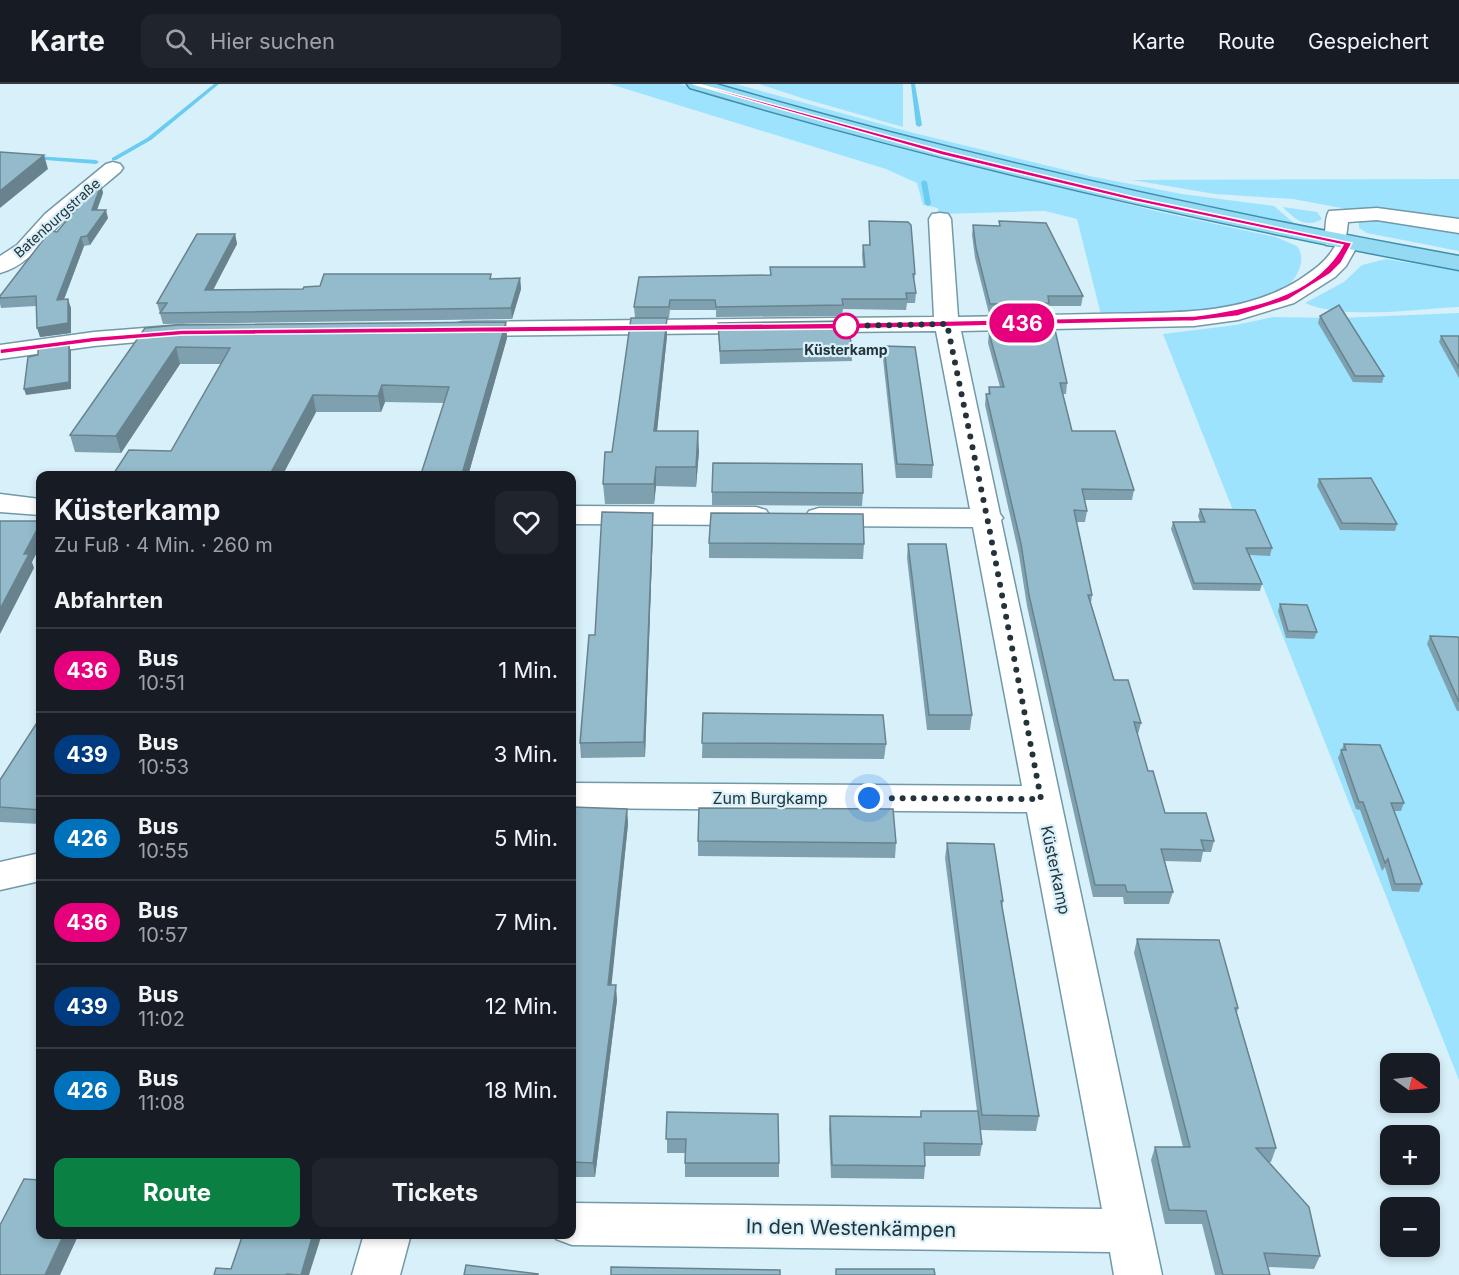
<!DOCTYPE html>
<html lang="de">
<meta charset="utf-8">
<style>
body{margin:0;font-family:Inter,sans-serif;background:#20242c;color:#f1f3f6;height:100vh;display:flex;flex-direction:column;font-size:22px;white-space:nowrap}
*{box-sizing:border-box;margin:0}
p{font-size:20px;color:#9ea1a6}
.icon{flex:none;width:33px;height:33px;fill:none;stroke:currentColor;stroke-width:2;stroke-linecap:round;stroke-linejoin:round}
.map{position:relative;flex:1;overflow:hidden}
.panel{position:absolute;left:36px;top:387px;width:540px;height:768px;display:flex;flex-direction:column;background:#171b24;border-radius:12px;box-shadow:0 3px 9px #0003}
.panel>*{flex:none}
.badge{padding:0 12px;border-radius:20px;font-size:21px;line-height:39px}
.needle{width:39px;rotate:104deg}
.buttons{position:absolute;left:1380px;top:969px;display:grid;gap:12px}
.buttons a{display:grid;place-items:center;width:60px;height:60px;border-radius:12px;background:#171b24;box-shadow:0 3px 9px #0003;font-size:30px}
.you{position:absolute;width:30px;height:30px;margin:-15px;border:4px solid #fff;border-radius:50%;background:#1a73e8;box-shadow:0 0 0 9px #1a73e833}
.map>.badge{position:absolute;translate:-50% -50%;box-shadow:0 0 0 3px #fff}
h2{padding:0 18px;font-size:22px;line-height:54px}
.round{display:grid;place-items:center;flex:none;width:63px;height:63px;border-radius:12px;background:#20242c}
.overview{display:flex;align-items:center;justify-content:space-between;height:102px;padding:0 18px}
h1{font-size:28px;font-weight:700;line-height:45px}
.action{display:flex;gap:12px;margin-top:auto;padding:12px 18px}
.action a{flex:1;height:69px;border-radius:12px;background:#0b8043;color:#fff;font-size:24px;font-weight:700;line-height:69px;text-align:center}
.action a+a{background:#20242c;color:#f1f3f6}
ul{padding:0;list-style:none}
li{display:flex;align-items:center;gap:18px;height:84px;padding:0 18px;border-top:2px solid #363941}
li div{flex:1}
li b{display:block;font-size:22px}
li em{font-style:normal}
li .badge{min-width:66px;font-weight:700;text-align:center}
header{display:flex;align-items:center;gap:36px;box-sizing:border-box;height:84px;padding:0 30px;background:#171b24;border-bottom:2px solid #363941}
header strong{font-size:28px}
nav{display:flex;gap:33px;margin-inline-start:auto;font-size:21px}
.search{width:420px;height:54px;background:#20242c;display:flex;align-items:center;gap:15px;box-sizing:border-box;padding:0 21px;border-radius:12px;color:#9ea1a6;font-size:22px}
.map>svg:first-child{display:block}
.green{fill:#9de3fe}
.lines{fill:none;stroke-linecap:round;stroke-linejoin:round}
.stream{fill:#69ccf0;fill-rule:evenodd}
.minor-casing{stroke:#7299a8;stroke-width:3}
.major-casing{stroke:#3d8fab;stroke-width:3}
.minor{fill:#fff;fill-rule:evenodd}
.major{fill:#93daf2;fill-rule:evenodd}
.wall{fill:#7fa1af}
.shaded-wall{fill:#68838e}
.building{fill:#94bbcb;stroke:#68838e;stroke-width:1.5}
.line{fill:#e6007e;stroke:#fff;stroke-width:1.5}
.walk{stroke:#233339;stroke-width:6;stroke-dasharray:0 10.8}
.stop-dot{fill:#fff;stroke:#e6007e;stroke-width:3}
.labels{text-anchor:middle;stroke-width:4.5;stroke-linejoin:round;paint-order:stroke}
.far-street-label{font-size:14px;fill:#233339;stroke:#d8f0fa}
.far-stop-label{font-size:14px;font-weight:bold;fill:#233339;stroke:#d8f0fa}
.street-label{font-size:16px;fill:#233339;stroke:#d8f0fa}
.near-street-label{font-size:20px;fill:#233339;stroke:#d8f0fa}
</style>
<header>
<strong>Karte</strong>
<div class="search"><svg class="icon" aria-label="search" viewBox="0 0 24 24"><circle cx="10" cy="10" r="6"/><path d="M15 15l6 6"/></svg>Hier suchen</div>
<nav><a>Karte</a><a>Route</a><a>Gespeichert</a></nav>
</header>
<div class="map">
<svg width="1459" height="1191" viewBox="0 0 1459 1191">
<rect width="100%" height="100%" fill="#d8f0fa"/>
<g class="green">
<path d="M610 0H680L946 75 1160 128 1276 153 1297 162C1303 171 1302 179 1298 188 1278 234 1144 230 1101 231L1077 135 1045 127 938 130V124L923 121 917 99 886 85Z"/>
<polygon points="709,0 736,0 910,48 1094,93 1182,110 1274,122 1295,140 1280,139 1012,82"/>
<polygon points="759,0 903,0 903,43 805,15"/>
<polygon points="1459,95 1459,140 1352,126 1293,115 1215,110 1132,96"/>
<path d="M1283 123 1317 128 1322 135C1306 145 1294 135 1283 123Z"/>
<polygon points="1359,133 1459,144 1459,167 1367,149 1359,144"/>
<path d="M1386 175 1459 187V223C1417 225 1343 236 1305 219L1344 198 1362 181Z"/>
<polygon points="1459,229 1459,996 1163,250 1236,241 1273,233 1341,234"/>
</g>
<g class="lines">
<g class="stream">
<polygon points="214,0 219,0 151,56 116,76 112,76 112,74 147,54"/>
<polygon points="911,0 915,0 922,41 919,43 916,41"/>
<polygon points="35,72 96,76 99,78 96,80 33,75 32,74"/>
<polygon points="924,96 927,98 931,120 928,122 925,120 921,98"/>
</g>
<defs>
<g id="minor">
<path d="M113 78 120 80 123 84 120 88C100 105 79 122 60 140 42 159 27 182 0 189V172L17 161 45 130 106 80Z"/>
<path d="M1377 124 1459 135V149L1377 136 1348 138 1346 153 1356 154 1359 159 1346 182 1335 193 1294 219 1238 236 1194 242 961 247 1000 430 1003 434 1001 436 1162 1191H1114L1110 1168 572 1161 556 1155 554 1150H572V1119L1102 1125 1027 728 572 724V699L1022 702 973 443 819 442 809 439 805 433 809 427 819 424 970 425 936 247 463 252 454 250 451 245 454 240 463 238 934 233 929 135 932 130 940 129 948 130 951 135 958 233C1003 232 1049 231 1095 230 1164 228 1238 234 1299 196 1314 186 1326 178 1335 162L1326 161 1323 156C1327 147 1324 135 1329 127Z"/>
<polygon points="183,241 192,243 195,248 192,253 94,262 0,275 0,261 94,248"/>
<polygon points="0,410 40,415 40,431 0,428"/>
<polygon points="572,422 756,423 766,426 770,432 766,438 756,441 572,440"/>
<polygon points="40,769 40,797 0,806 0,778"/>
<polygon points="364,1150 411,1150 400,1191 352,1191"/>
</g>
<path id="major" d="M687 0H716C960 71 1208 127 1459 172V186C1199 138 943 79 690 4Z"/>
</defs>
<use href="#minor" class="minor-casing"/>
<use href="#major" class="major-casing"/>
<use href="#minor" class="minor"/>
<use href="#major" class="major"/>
</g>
<g class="wall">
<polygon points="101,101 103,109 97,126 108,134 90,161 84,162 64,215 71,224 71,249 40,253 36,222 1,224 0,220 0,212 57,148"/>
<polygon points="869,137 915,190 914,197 916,209 915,219 907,219 906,226 843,225 842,232 716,233 716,226 670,226 669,234 635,234 634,223 770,191 770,183 863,183 862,171 863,161 869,161"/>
<polygon points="999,137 1083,212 1081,222 1049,222 1048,229 989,230 975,174 972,151 973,141 999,142"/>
<polygon points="235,150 237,160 213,205 303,205 491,195 520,194 521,205 512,235 163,240 157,219"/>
<polygon points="1320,232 1384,292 1382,299 1353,298 1318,239"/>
<polygon points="506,238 507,254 468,392 422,392 421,390 444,319 385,318 381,328 316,328 282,392 115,392 114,389 171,367 221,280 180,280 121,369 75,368 70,351 145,244"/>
<polygon points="718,239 852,264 852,277 720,280"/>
<polygon points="995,239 1067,299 1066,310 1063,310 1072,347 1134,406 1132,416 1085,416 1087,427 1085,438 1077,438 1092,511 1091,519 1114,596 1141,639 1138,650 1137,650 1148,687 1165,729 1214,757 1211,768 1203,768 1201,778 1165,777 1173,808 1169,820 1124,820 1123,813 1093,813 1027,522 1019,471 985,321 986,310 988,310 989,303 1000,303 988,259 989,249 994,249"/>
<polygon points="667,252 657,347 699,367 696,403 656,402 654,420 605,420 603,400 612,368"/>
<polygon points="1441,252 1459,252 1459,294 1439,258"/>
<polygon points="884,262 933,381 932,394 896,394 883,275"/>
<polygon points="1319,395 1397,440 1395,447 1340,446 1317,402"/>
<polygon points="712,408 863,409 862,422 712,421"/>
<polygon points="1200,425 1272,464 1270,472 1250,471 1262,500 1260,507 1193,506 1171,445 1173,438 1200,438 1198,432"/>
<polygon points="653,429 653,443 645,673 581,674 580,659 595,551"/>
<polygon points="709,459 864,460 863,475 709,474"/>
<polygon points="908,460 972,631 970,646 927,646 907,474"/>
<polygon points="1280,520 1317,548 1314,555 1286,554 1278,527"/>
<polygon points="1430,552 1459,555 1459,627 1457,627 1427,560"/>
<polygon points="703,629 886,660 884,675 702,674"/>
<polygon points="40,634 40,740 0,738 0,696"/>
<polygon points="1344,660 1404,719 1401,727 1394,727 1422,800 1419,808 1392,807 1385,783 1382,787 1360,726 1356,725 1338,674"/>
<polygon points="572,723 627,725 628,740 611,901 617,916 595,1093 572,1093"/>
<polygon points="698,757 896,759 895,774 698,772"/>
<polygon points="947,759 1003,817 1002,824 1039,1032 1036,1047 980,1046 982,1060 980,1072 925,1072 925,1082 924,1095 831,1094 829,1045 830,1032 920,1033 921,1027 977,1027 945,774"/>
<polygon points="1137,855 1238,924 1237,929 1276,1064 1271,1078 1268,1078 1320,1172 1314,1185 1268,1183 1270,1191 1215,1191 1202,1140 1165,1140 1151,1076 1155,1063 1183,1063 1134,869"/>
<polygon points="667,1028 779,1079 779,1093 685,1093 685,1069 667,1069"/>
</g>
<g class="shaded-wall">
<polygon points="44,71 48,85 0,124 0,107"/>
<polygon points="101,101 103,109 94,134 92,126"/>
<polygon points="106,126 108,134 90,161 87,152"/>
<polygon points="235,150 237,160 208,216 205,206"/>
<polygon points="81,153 84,162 60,226 57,216"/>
<polygon points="520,194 521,205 512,235 511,224"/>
<polygon points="68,215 71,224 71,249 40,253 37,244"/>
<polygon points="667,234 667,252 655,366 654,347"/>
<polygon points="506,238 507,254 468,392 462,392"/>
<polygon points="69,261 71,267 71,305 26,311 24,305"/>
<polygon points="176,263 180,280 121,369 116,352"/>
<polygon points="382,301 385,318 381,328 378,312"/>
<polygon points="313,311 316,328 282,392 269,392"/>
<polygon points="698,347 699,367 696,403 696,383"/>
<polygon points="656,383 656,402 654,420 654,400"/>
<polygon points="653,429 653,443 645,673 644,658"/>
<polygon points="40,440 40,463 32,478 34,484 0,550 0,525 24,470"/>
<polygon points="627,725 628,740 610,916 608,901"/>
<polygon points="616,901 617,916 595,1093 593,1079"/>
<polygon points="64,1150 79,1150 60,1191 45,1191"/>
<polygon points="313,1150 322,1150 309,1191 301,1191"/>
</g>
<g class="building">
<polygon points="0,68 44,71 0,107"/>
<polygon points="98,99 101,101 92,126 106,126 87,152 81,153 57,216 68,215 68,239 37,244 36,212 0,214 0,212 50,147 57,148"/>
<polygon points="869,137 908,138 911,141 915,190 913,190 916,209 906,209 907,215 842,215 843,221 716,223 715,216 670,216 669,223 634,223 639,193 771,191 770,183 865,183 863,161 870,161"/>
<polygon points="999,137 1046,139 1083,212 1048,212 1049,219 990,220 976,164 973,141 1000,142"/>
<polygon points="197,150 235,150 205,206 303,205 304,203 320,202 324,190 491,190 490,195 520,194 511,224 160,229 167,219 157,219"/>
<polygon points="1339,221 1384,292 1355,292 1320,232"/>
<polygon points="631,234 667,234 654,347 698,347 696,383 656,383 654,400 603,400 605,368 612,368"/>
<polygon points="847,237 852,264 720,267 718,239"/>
<polygon points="1053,237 1067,299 1060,299 1072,347 1115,347 1134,406 1082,405 1087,427 1074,426 1092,511 1088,511 1114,596 1128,596 1141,639 1134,638 1148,687 1153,687 1165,729 1206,729 1214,757 1201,756 1204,766 1161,765 1173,808 1127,808 1125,801 1095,801 1029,511 1021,460 986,310 990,310 989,303 1004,303 989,249 998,249 995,239"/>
<polygon points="506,238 462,390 421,390 449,303 382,301 378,312 313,311 269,392 160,392 160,390 114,389 129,366 171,367 230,264 176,263 116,352 70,351 145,244 178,241"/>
<polygon points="1441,252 1459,252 1459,284"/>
<polygon points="69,261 69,298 24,305 28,273 38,271 38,265"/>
<polygon points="884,262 915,263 933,381 897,380"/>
<polygon points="713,379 862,380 863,409 712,408"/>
<polygon points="1371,394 1397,440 1342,439 1319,395"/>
<polygon points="1200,425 1255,426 1272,464 1246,464 1262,500 1194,499 1173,438 1205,438"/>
<polygon points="602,428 653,429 644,658 580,659 589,551 595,551"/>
<polygon points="711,429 863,430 864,460 709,459"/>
<polygon points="0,437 40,437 40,440 24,470 29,470 0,525"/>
<polygon points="908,460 946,460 972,631 929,631"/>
<polygon points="1280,520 1307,521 1317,548 1288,547"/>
<polygon points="1430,552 1458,553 1459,555 1459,618"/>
<polygon points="703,629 883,631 886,660 702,659"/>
<polygon points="40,634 40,726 0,723 0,696"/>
<polygon points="1344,660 1380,661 1404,719 1391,719 1422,800 1395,800 1388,775 1385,779 1363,718 1359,718 1341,666 1346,666"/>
<polygon points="572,723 627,725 608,901 616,901 593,1079 572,1078"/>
<polygon points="699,724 893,725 896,759 698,757"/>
<polygon points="947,759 994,760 1003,817 1001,817 1039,1032 982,1031"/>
<polygon points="1137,855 1219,856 1238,924 1235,924 1276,1064 1256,1064 1309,1123 1320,1172 1264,1169 1270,1191 1223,1191 1206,1127 1169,1126 1155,1063 1190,1063"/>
<polygon points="921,1027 978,1027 982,1060 924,1059 925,1082 832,1081 830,1032 921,1033"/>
<polygon points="667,1028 778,1030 779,1079 685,1079 686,1055 666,1055"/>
<polygon points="24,1095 40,1096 40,1150 64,1150 45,1191 0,1191 0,1141"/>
<polygon points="243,1150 313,1150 301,1191 287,1190 286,1191 214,1191 216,1184 231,1185"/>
<polygon points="466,1181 538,1190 538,1191 464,1191"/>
<polygon points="611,1183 780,1186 780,1191 611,1191"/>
<polygon points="836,1185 934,1185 935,1191 836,1191"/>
</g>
<path class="line" d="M693 0H698L944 67 1134 113 1352 159 1341 179 1330 190 1288 216 1238 232 1194 237 847 245 182 251 94 258 0 270V265L94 253 182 246 847 239 1194 232C1248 225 1315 213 1343 161L1134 117 942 71Z"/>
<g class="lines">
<polyline class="walk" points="846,242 947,240 989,443 1041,715 869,714"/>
</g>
<circle class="stop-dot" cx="846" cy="242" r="12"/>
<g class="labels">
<g class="far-street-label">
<text transform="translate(57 134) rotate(-42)" y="5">Batenburgstraße</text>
</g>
<g class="far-stop-label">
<text x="846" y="271">Küsterkamp</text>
</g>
<g class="street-label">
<text x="770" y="720">Zum Burgkamp</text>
<text transform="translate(1056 786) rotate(78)" y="6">Küsterkamp</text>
</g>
<g class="near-street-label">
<text transform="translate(851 1144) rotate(1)" y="7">In den Westenkämpen</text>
</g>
</g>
</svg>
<div class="buttons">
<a><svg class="needle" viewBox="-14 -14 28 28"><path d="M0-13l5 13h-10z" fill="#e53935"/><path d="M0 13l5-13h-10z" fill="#9ea1a6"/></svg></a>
<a>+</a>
<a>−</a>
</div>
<div class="you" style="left:869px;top:714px"></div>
<b class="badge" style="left:1022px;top:239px;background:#e6007e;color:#fff">436</b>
<section class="panel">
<div class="overview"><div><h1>Küsterkamp</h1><p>Zu Fuß · 4 Min. · 260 m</p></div><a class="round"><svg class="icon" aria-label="heart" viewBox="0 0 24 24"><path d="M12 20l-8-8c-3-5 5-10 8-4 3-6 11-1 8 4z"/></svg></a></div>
<h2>Abfahrten</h2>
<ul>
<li><span class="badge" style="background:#e6007e;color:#fff">436</span><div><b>Bus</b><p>10:51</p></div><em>1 Min.</em></li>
<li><span class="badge" style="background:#003b80;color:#fff">439</span><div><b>Bus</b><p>10:53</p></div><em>3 Min.</em></li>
<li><span class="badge" style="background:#0072bc;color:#fff">426</span><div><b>Bus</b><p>10:55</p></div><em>5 Min.</em></li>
<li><span class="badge" style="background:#e6007e;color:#fff">436</span><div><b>Bus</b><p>10:57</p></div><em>7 Min.</em></li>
<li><span class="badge" style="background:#003b80;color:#fff">439</span><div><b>Bus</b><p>11:02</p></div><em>12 Min.</em></li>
<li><span class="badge" style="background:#0072bc;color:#fff">426</span><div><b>Bus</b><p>11:08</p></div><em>18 Min.</em></li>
</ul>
<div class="action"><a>Route</a><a>Tickets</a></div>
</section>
</div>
